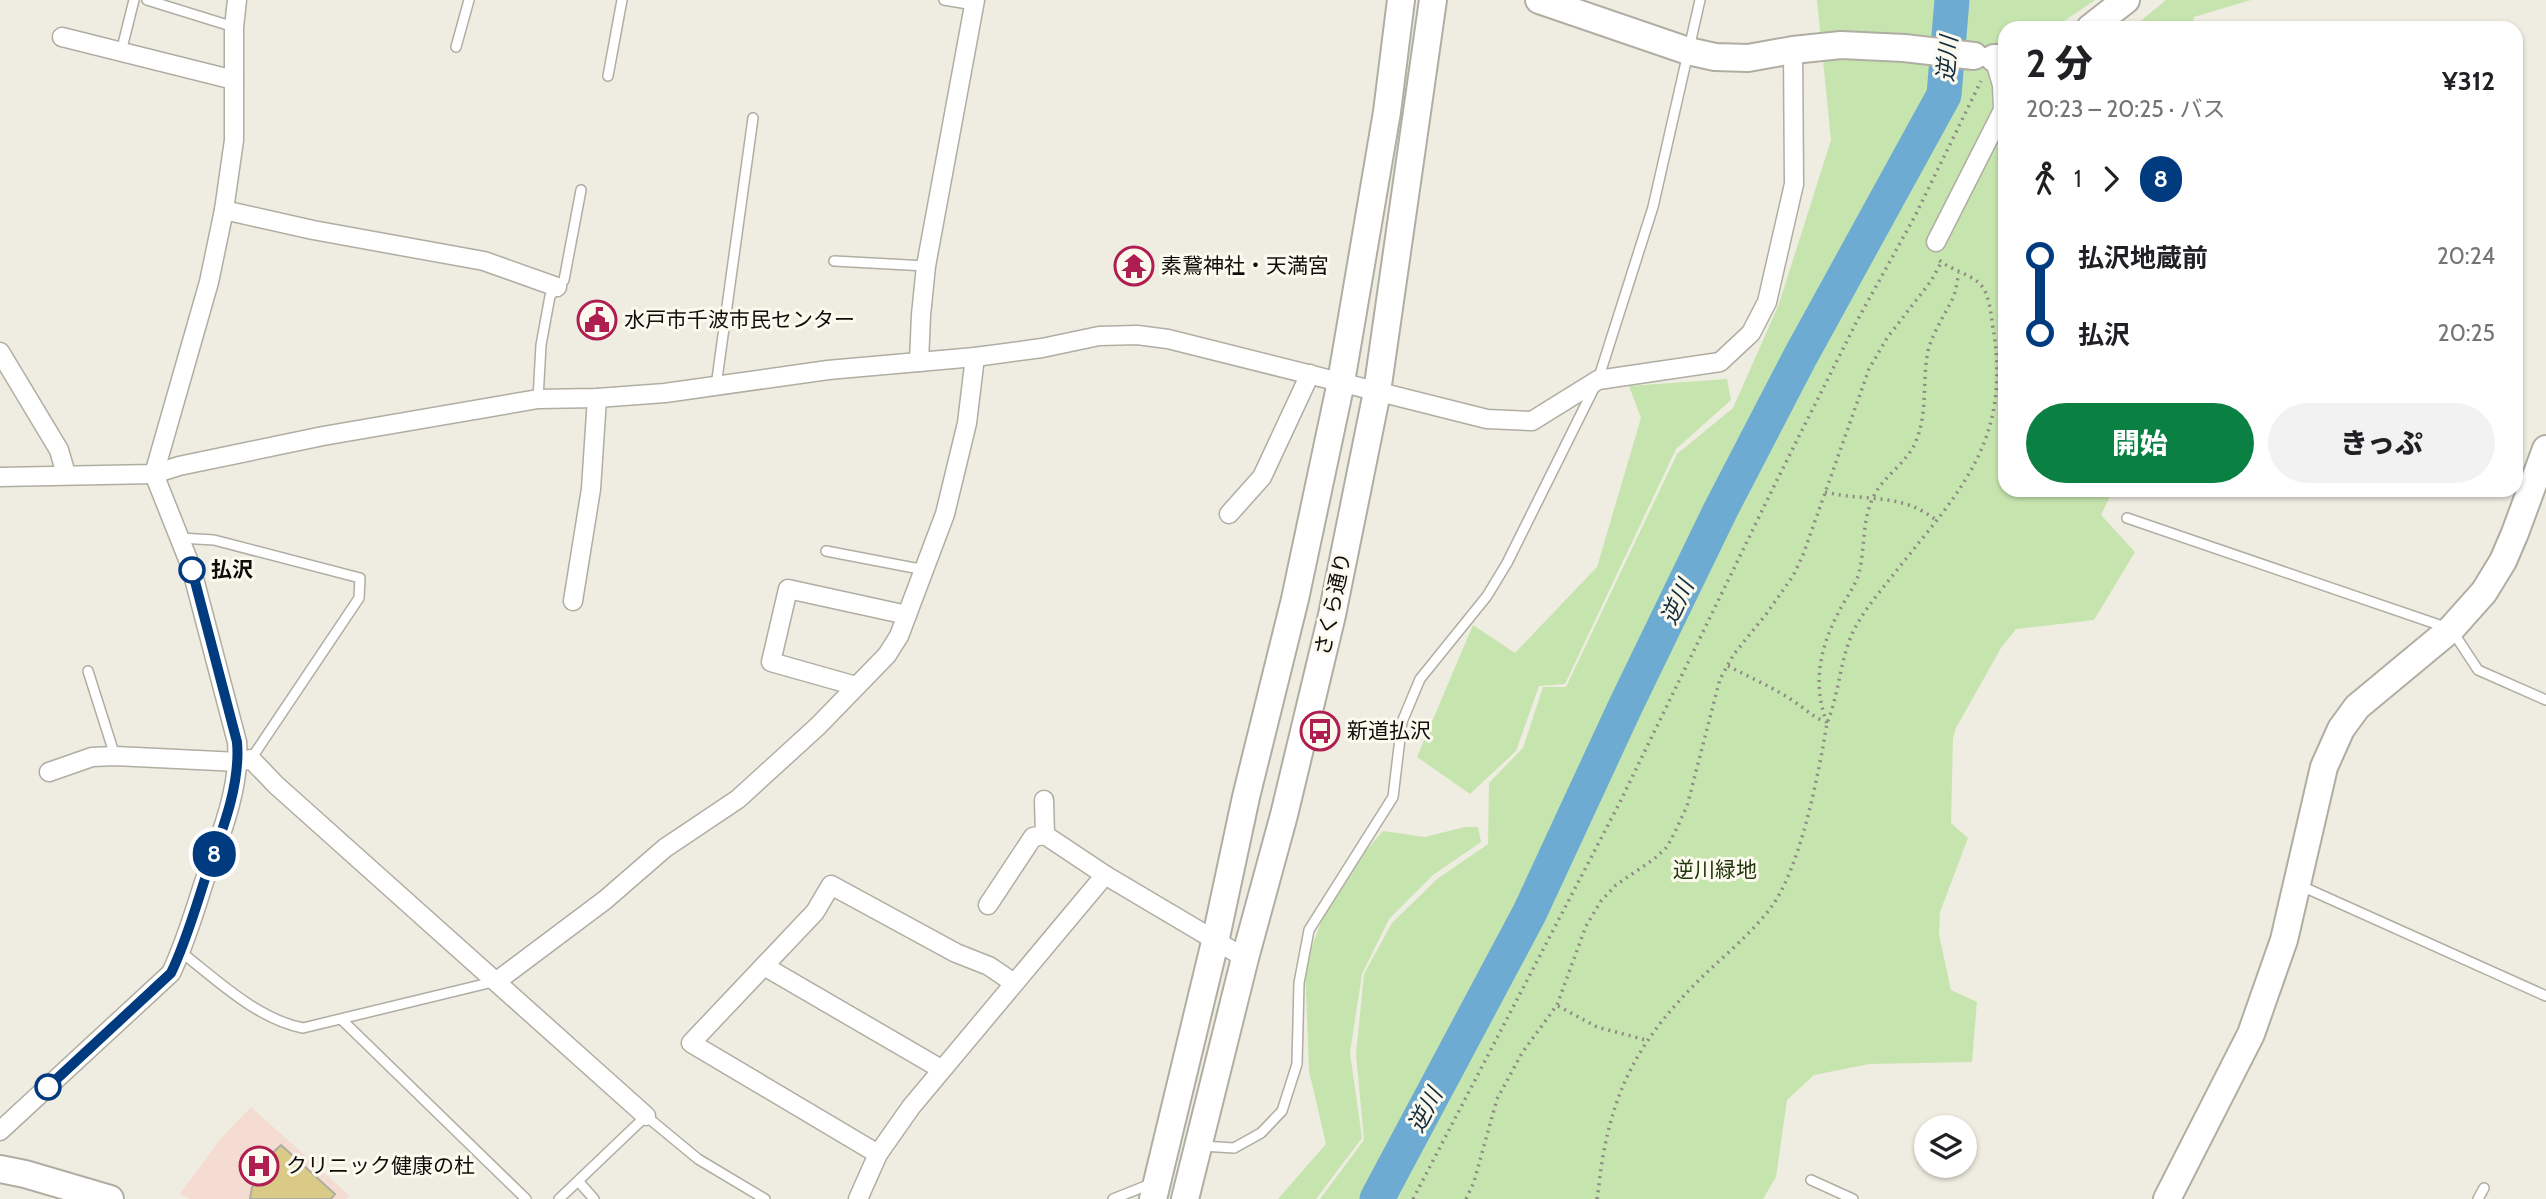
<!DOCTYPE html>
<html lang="ja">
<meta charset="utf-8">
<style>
body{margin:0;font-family:Cabin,"Noto Sans JP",sans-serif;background:#f2f2f2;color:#202124;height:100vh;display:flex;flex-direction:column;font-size:26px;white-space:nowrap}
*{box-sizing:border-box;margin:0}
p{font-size:23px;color:#757577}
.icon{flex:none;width:38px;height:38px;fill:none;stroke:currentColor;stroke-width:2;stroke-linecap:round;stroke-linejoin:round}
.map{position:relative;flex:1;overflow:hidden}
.sheet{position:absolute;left:1998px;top:21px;width:525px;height:476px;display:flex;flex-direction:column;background:#fff;border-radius:21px;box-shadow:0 2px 5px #0004}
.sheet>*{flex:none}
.badge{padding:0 14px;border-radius:23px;font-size:24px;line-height:46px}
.buttons{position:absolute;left:1914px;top:1115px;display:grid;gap:14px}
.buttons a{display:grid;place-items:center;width:63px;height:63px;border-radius:50%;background:#fff;box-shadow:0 2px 5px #0004;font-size:35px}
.map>.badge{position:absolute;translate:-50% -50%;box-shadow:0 0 0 4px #fff}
.legs{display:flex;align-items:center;gap:10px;height:77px;padding:0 28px;font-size:23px}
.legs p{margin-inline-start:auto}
.headline{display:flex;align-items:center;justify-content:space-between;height:119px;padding:0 28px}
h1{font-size:38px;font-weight:800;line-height:52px}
.button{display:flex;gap:14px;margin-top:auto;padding:14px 28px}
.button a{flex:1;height:80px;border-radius:42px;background:#0b8043;color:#fff;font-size:28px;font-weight:800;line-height:80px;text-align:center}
.button a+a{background:#f2f2f2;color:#202124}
ul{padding:0 28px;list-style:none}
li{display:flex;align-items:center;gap:24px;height:77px;font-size:26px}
li i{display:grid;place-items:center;width:10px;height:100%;margin:0 9px;background:currentColor}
li i::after{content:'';width:18px;height:18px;margin:-9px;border:5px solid;border-radius:50%;background:#fff}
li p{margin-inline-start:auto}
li:first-child i{background:linear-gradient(#0000 50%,currentColor 0)}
li:last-child i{background:linear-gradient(currentColor 50%,#0000 0)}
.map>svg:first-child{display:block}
.medical{fill:#f5dcd3}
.green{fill:#c6e5ae}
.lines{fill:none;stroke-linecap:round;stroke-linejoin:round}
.river{stroke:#6dabd3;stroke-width:35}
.building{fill:#d9ca87;stroke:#aeaca1;stroke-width:2}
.lane-casing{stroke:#b0ada3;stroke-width:12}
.street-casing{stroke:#b0ada3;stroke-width:21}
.secondary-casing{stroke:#b0ada3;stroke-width:30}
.path{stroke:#8d8b83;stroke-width:3.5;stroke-dasharray:2 5;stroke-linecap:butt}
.lane{stroke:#fff;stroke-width:9}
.street{stroke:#fff;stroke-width:18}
.secondary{stroke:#fff;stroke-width:26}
.line-1-casing{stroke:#fff;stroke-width:16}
.line-1{stroke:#003b80;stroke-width:10}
.stop-1-dot{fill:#fff;stroke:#003b80;stroke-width:3.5}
.labels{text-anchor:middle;stroke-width:6;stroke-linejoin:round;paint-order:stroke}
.poi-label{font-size:21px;fill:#0e0d0a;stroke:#fcfaee;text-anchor:start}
.stop-label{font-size:21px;font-weight:bold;fill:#0e0d0a;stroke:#fcfaee;text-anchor:start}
.street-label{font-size:21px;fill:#0e0d0a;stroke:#fcfaee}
.park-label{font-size:21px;fill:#21360c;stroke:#fcfaee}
.water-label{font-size:23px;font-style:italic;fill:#102c3e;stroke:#fcfaee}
</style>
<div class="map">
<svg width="2546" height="1199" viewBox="0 0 2546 1199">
<rect width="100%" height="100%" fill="#efece1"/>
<polygon class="medical" points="251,1107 349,1195 346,1199 190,1199 180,1194 221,1138"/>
<g class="green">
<polygon points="1817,0 2095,0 2054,28 2006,28 2005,32 2001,32 2006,38 2006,490 2113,490 2101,515 2135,552 2094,620 2016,629 2001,648 1956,728 1953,738 1951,823 1968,838 1940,912 1939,934 1951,990 1977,1002 1972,1062 1869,1064 1814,1075 1787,1100 1776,1177 1763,1199 1320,1199 1364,1140 1356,1054 1364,974 1392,923 1437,879 1488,844 1489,783 1523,748 1543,687 1566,687 1677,454 1733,408 1779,304 1831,140"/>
<polygon points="2166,0 2251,0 2194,17 2193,28 2132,28"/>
<polygon points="1727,379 1731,400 1676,449 1565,684 1539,686 1516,751 1470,794 1417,757 1473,625 1515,653 1597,567 1641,418 1629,386"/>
<polygon points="1465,827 1478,827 1481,842 1433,875 1389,919 1362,974 1350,1053 1362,1138 1316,1199 1278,1199 1326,1144 1309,1071 1305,965 1334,887 1383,831 1425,837"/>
</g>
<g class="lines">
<polyline class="river" points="1377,1199 1530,912 1625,707 1720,511 1800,357 1944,95 1952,0"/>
</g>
<polygon class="building" points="281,1145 335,1194 331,1199 250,1199 252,1187 272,1169 268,1164 268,1157"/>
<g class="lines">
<defs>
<g id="lane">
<polyline points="147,0 234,27"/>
<polyline points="944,0 974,5"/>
<polyline points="456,47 469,0"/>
<polyline points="121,52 134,0"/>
<polyline points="608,76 622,0"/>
<polyline points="834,261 926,266"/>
<polyline points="716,386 753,118"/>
<polyline points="538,399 541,345 550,296 564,280 581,190"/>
<polyline points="2127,518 2451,629 2478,670 2546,700"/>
<polyline points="180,538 214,540 360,578 359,598 251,759"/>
<polyline points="826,551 925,570"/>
<polyline points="88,671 115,756"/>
<polyline points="2299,885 2546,996"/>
<path d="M181 952C217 980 257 1019 303 1028L497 981"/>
<polyline points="342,1020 526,1199"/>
<polyline points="1202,1146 1234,1148 1261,1133 1282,1111 1297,1064 1299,983 1309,930 1393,797 1402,722 1420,679 1487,596 1507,563 1598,380 1653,207 1700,0"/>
<polyline points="1811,1180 1853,1199"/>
<polyline points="579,1182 594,1199"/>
<polyline points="559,1199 646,1116 698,1159 765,1199"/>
<polyline points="1113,1199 1153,1183"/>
<polyline points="2478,1199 2484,1188"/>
</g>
<g id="street">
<polyline points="62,37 234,80"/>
<polyline points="224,210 313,230 484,261 557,287"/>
<polyline points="1936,242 2003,110 2002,85 1994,58 1985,57"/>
<polyline points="0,352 59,450 66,474"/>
<polyline points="919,362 921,315 926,266 975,0"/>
<polyline points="0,477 154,474 179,466 323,436 538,399 597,398 665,393 828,370 975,357 1042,348 1099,336 1137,335 1168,339 1487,419 1532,421 1598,380 1720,362 1751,333 1767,302 1794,184 1793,50"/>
<polyline points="1229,514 1262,477 1310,374"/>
<polyline points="573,601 591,489 597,398"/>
<polyline points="856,686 771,662 788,589 907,615"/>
<polyline points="49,772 92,757 115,756 239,762 251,759 276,785 646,1116"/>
<polyline points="1044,800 1045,835 1105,875 1245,958"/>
<polyline points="988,905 1033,837 1045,835"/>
<polyline points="764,966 941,1069"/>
<polyline points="497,981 605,900 665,848 738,799 818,726 887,655 899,636 945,514 967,423 975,357"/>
<path d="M0 1131 171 973C185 944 194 913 204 882 219 840 241 787 237 742L191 567 154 474 209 282 224 210 234 140V27L237 0"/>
<polyline points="878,1154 691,1043 815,912 831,885 956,953 989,966 1014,983"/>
<polyline points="858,1199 878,1154 911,1107 1105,875"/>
</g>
<g id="secondary">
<polyline points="1539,0 1688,51 1715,57 1748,58 1793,50 1841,45 1904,48 1974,56"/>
<polyline points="2090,28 2126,0"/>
<polyline points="1994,58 2006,58"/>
<polyline points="0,1169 25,1174 110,1199"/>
<polyline points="1153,1199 1215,942 1246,797 1295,599 1341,382 1387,112 1401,0"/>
<polyline points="1185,1199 1245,958 1284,815 1332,615 1377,392 1433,0"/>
<polyline points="2167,1199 2251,1034 2284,940 2324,767 2341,729 2357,707 2451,629 2484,592 2503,561 2515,533 2546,449"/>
</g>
</defs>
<use href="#lane" class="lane-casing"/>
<use href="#street" class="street-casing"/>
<use href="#secondary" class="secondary-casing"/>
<g class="path">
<path d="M1825 492C1866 502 1900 492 1936 520"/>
<path d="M1728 666C1749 677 1772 687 1792 700 1804 708 1812 716 1825 722"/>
<path d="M1827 723C1811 682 1821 643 1842 606 1848 595 1855 586 1859 573 1865 549 1862 523 1872 500 1881 477 1907 464 1916 441 1928 412 1922 381 1928 351 1933 332 1944 316 1953 298 1956 291 1957 281 1959 273"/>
<polyline points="1558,1006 1597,1027 1646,1040"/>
<polyline points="1413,1199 1620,802 1777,480 1858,319 1915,216 1981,81"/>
<polyline points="1466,1199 1474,1182 1497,1099 1522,1053 1557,1005 1586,926 1601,901 1616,885 1654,859 1667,847 1675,832 1687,806 1720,679 1734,654 1767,613 1793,576 1803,555 1869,369 1887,338 1931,281 1941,263"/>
<path d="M1597 1199C1599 1187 1600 1174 1602 1162 1615 1082 1644 1035 1701 978 1725 955 1753 932 1772 906 1801 866 1819 772 1827 723 1840 692 1840 655 1856 626 1867 606 1883 588 1897 570 1959 492 2010 442 1994 334 1991 319 1991 294 1979 283 1968 273 1950 270 1938 259"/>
</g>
<use href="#lane" class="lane"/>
<use href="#street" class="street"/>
<use href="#secondary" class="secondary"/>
</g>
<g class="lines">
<defs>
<path id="line-1" d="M48 1087 171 973C185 944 194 913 204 882 219 838 241 788 237 742L192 570"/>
</defs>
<use href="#line-1" class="line-1-casing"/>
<use href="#line-1" class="line-1"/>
</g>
<defs>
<symbol id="temple-ring" viewBox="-11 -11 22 22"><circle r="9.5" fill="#fcfaee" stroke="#ae1e51" stroke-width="1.5"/><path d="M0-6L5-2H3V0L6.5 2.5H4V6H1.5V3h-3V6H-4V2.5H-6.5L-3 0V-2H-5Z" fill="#ae1e51"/></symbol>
<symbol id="civic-ring" viewBox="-11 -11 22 22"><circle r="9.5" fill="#fcfaee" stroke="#ae1e51" stroke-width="1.5"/><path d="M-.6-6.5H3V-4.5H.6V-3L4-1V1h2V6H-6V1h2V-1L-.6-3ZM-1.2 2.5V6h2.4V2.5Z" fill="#ae1e51"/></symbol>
<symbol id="bus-ring" viewBox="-11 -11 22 22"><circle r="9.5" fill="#fcfaee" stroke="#ae1e51" stroke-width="1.5"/><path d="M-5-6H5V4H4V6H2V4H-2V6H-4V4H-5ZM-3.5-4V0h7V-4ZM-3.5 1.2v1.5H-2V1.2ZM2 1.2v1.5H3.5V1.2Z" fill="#ae1e51"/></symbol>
<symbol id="hospital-ring" viewBox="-11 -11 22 22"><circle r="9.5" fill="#fcfaee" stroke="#ae1e51" stroke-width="1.5"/><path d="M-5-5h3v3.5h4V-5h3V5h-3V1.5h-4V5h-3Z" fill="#ae1e51"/></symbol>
</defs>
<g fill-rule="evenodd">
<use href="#temple-ring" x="1112" y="244" width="44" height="44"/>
<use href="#civic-ring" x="575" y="298" width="44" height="44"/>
<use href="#bus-ring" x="1298" y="709" width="44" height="44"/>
<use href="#hospital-ring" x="237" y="1144" width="44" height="44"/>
</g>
<g class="stop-1-dot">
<circle cx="192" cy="570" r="12"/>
<circle cx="48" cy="1087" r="12"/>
</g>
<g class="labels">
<g class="poi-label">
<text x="1161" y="273">素鵞神社・天満宮</text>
<text x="624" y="327">水戸市千波市民センター</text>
<text x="1347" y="738">新道払沢</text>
<text x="286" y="1173">クリニック健康の杜</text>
</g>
<g class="stop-label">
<text x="211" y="577">払沢</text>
</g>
<g class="street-label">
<text transform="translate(1333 604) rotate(-78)" y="7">さくら通り</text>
</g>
<g class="park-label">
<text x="1715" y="877">逆川緑地</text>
</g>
<g class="water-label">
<text transform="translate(1947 59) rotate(-85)" y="8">逆川</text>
<text transform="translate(1677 602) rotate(-65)" y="8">逆川</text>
<text transform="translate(1425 1110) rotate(-62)" y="8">逆川</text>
</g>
</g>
</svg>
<div class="buttons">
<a><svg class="icon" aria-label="layers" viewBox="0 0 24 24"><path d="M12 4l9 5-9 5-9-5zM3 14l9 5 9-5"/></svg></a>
</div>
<b class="badge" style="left:214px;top:854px;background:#003b80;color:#fff">8</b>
<section class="sheet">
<div class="headline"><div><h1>2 分</h1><p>20:23 – 20:25 · バス</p></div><b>¥312</b></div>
<div class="legs"><svg class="icon" aria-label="walk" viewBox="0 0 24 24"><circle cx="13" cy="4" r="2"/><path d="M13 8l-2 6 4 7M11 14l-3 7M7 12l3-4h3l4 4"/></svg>1<svg class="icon" aria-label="forward" viewBox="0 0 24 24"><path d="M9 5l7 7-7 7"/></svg><b class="badge" style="background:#003b80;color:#fff">8</b></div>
<ul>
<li><i style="color:#003b80"></i><b>払沢地蔵前</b><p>20:24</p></li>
<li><i style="color:#003b80"></i><b>払沢</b><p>20:25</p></li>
</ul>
<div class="button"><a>開始</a><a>きっぷ</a></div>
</section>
</div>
